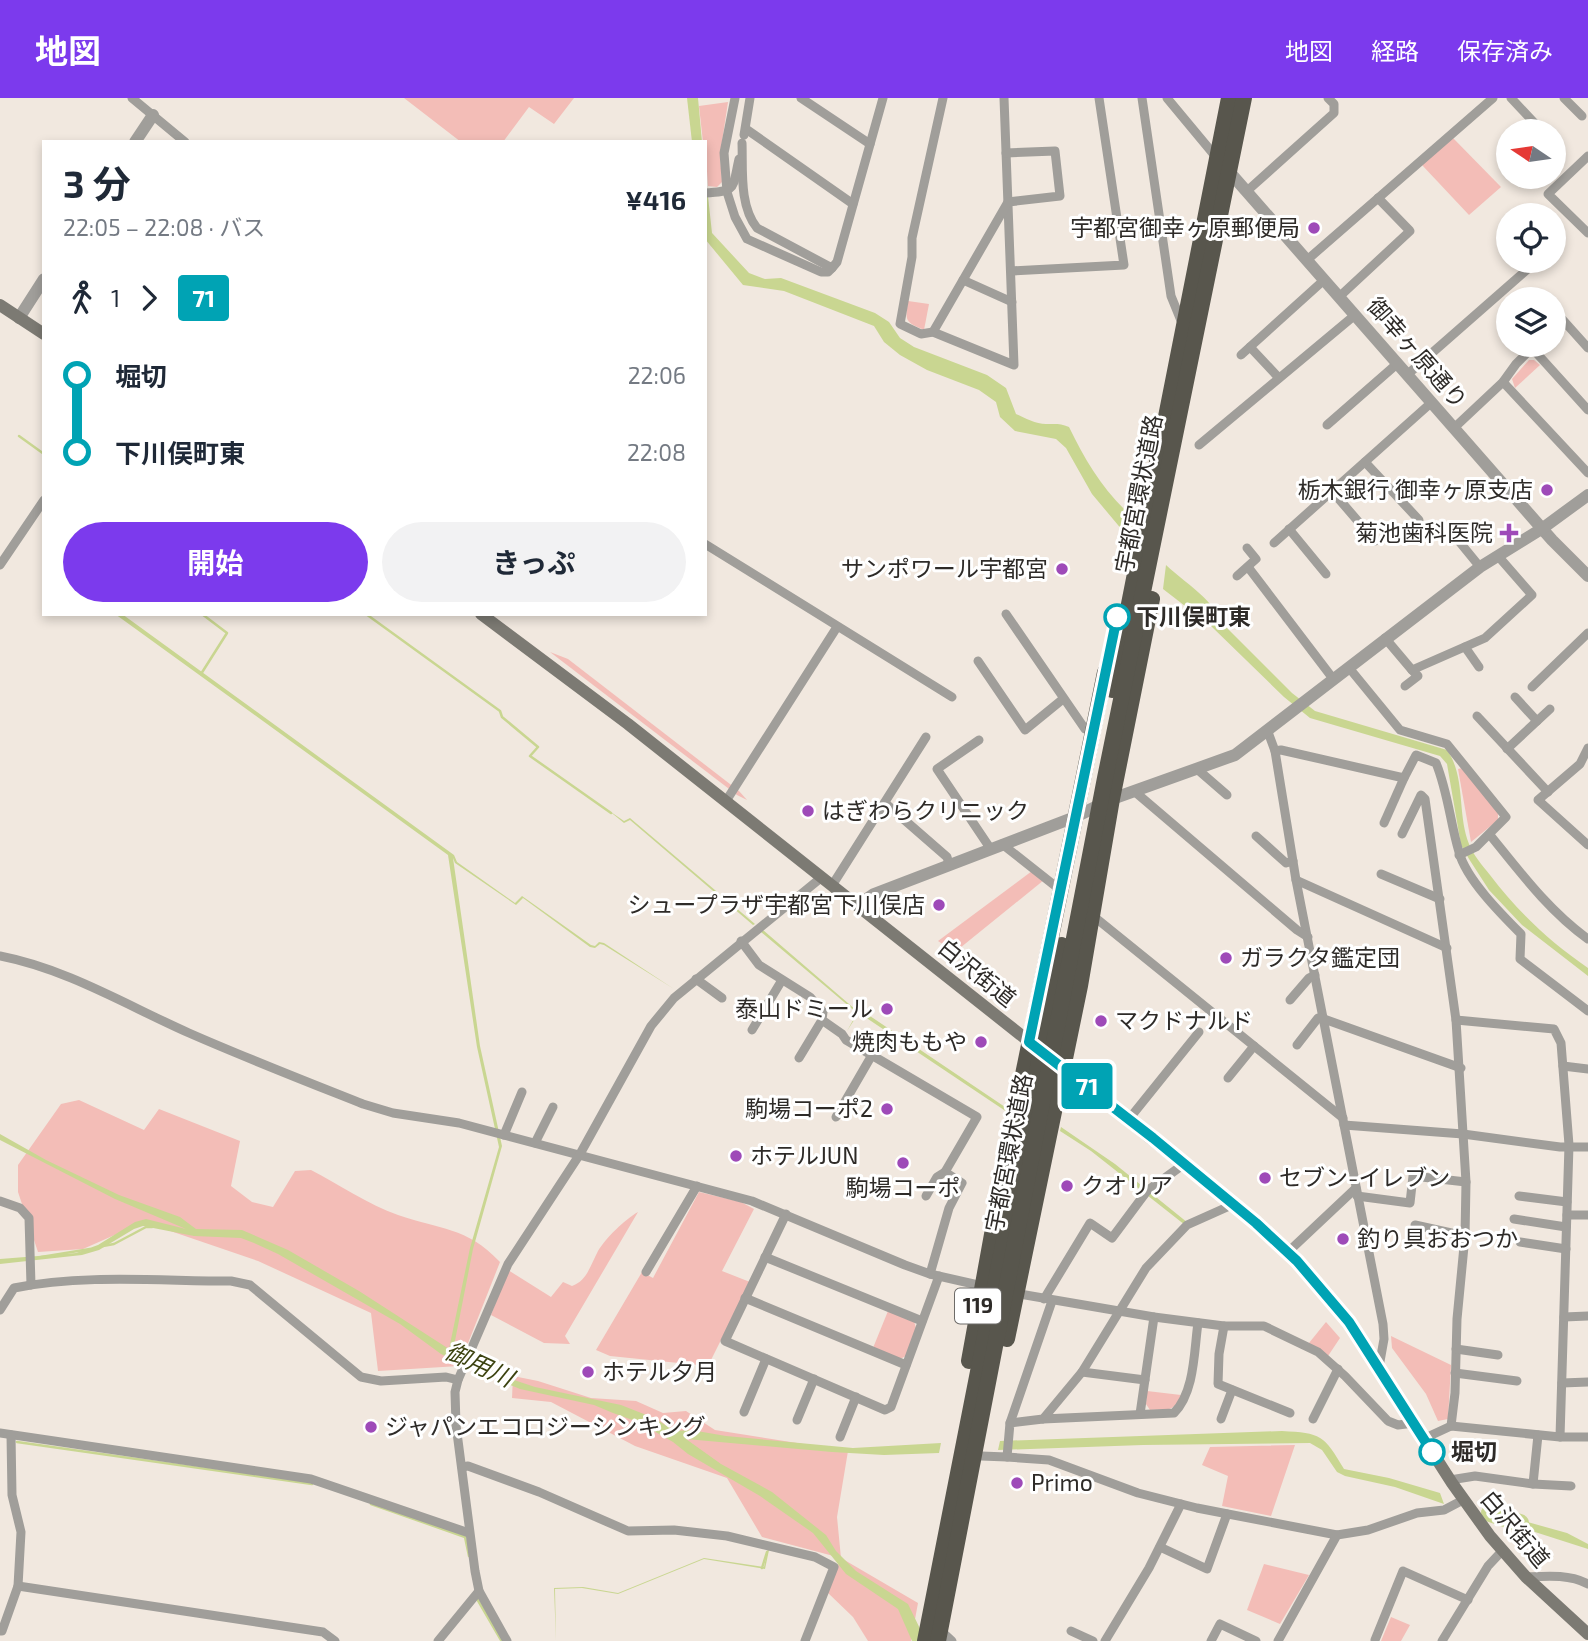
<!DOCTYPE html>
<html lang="ja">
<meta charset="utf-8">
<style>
body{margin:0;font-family:"Exo 2","Noto Sans JP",sans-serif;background:#f2f2f3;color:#1f2937;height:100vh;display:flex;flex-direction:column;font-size:26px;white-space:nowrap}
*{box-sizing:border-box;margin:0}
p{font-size:23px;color:#747a83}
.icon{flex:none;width:38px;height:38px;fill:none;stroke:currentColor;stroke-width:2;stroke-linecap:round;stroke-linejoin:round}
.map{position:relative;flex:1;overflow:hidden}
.drawer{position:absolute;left:42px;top:42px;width:665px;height:476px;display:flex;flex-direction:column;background:#fff;border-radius:0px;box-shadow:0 4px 10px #0003}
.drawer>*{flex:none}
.badge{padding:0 14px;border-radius:5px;font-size:24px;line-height:46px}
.needle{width:46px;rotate:283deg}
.buttons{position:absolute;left:1496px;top:21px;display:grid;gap:14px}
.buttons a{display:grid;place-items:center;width:70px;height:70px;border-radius:50%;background:#fff;box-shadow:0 4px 10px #0003;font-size:35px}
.map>.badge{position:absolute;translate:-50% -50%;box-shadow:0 0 0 4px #fff}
.legs{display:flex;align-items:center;gap:10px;height:77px;padding:0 21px;font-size:23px}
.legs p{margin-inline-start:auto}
.head{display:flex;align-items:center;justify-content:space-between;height:119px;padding:0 21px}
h1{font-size:38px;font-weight:700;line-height:52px}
.button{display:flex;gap:14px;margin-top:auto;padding:14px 21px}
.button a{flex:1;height:80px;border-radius:42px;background:#7c3aed;color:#fff;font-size:28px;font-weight:700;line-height:80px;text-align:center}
.button a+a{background:#f2f2f3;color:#1f2937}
ul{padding:0 21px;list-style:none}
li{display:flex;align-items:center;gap:24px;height:77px;font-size:26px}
li i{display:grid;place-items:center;width:10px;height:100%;margin:0 9px;background:currentColor}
li i::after{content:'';width:18px;height:18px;margin:-9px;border:5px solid;border-radius:50%;background:#fff}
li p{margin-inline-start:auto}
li:first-child i{background:linear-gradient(#0000 50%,currentColor 0)}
li:last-child i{background:linear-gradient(currentColor 50%,#0000 0)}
header{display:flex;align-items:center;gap:42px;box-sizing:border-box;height:98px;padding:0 35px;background:#7c3aed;color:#fff}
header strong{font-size:33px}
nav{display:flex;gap:38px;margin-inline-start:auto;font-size:24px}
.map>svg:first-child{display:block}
.green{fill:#f3bdb7}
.water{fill:#c9d691}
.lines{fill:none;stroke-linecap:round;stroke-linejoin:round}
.stream{stroke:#c9d691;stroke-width:2.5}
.river{stroke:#c9d691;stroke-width:18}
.minor{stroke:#a09e9a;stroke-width:9}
.tertiary{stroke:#a09e9a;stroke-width:12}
.secondary{stroke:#7c7a73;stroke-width:12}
.trunk{stroke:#58564d;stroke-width:16}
.line-1-casing{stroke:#fff;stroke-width:16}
.line-1{stroke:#00a3b4;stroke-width:10}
.poi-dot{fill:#9e4ab8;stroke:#fff;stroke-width:2.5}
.stop-1-dot{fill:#fff;stroke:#00a3b4;stroke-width:3.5}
.labels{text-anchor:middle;stroke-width:6;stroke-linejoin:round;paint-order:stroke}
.shield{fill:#fff;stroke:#6d6b68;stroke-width:2}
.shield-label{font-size:21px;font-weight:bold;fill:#2e2b28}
.poi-label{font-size:23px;fill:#2e2b28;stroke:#fff;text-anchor:start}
.street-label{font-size:23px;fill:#2e2b28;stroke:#fff}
.stop-label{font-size:23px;font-weight:bold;fill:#2e2b28;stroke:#fff;text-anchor:start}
.water-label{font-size:24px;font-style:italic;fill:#3c4310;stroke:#fff}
</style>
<header>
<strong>地図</strong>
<nav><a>地図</a><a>経路</a><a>保存済み</a></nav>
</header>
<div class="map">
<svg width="1588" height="1543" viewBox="0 0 1588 1543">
<rect width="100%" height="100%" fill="#f1e8df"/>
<g class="green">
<polygon points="404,0 574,0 554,26 529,9 503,44 461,44"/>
<polygon points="728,4 720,57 722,84 717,89 708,88 705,44 703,44 699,8"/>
<polygon points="1453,40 1501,89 1469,117 1422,67"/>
<path d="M908 203 929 206 924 232C905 224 905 223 908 203Z"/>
<polygon points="1529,262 1534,262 1540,267 1515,290 1512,281"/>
<polygon points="550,554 568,561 739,693 747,702 737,697"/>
<polygon points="1462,670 1498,714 1498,722 1471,744 1458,671"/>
<polygon points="1032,773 1044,782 955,854 938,843"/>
<path d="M79 1002 144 1032 159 1011 240 1043 231 1088 252 1104 273 1109 295 1073 311 1072C338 1086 369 1107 398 1117 440 1132 466 1128 500 1164L459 1268 378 1273 371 1215 258 1163 144 1124 83 1151 38 1154 18 1094V1067L61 1006Z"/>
<polygon points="699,1094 741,1104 754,1111 722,1173 750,1184 708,1268 610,1258 596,1252 642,1174 653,1180"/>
<path d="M638 1114 565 1238 570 1246 544 1245 491 1217 508 1172 551 1199 563 1184 572 1188C587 1183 591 1166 598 1153 606 1140 624 1122 638 1114Z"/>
<polygon points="888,1213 914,1223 916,1230 906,1258 900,1261 873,1250"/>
<polygon points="1326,1224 1340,1240 1328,1258 1309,1245"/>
<polygon points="1391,1238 1451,1267 1448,1321 1438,1323 1426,1296 1392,1250"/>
<polygon points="513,1278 538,1283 591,1300 636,1303 663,1315 686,1313 715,1332 848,1353 837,1419 841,1460 918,1505 911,1543 868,1543 853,1519 827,1494 841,1460 762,1439 727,1380 635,1348 551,1304 512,1300"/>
<path d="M1147 1293 1181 1297C1174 1315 1167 1311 1150 1312L1146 1306Z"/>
<polygon points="1295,1347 1271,1418 1222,1408 1228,1378 1202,1367 1210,1349"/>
<polygon points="1264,1466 1309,1477 1280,1526 1247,1512"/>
<polygon points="1391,1519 1410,1527 1401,1543 1381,1543"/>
</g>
<g class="water">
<polygon points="687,0 698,0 702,44 692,44"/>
<path d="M705 71 712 135 749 175 765 181 781 180 875 215 889 224 900 240 914 249 987 277 1006 290 1016 316C1025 320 1036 326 1046 326 1055 326 1060 325 1069 329 1084 360 1101 389 1126 413L1125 419 1132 428 1128 439 1092 396 1066 350 1056 341 1015 333 1000 319 996 304 979 292 927 272 900 257 884 244 874 228 784 193 743 187 705 141Z"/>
<path d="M1166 467C1186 486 1210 498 1221 524L1292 595 1315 613 1447 652C1466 679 1457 716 1469 746 1473 757 1483 768 1490 777 1518 814 1550 844 1588 870V878L1522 827 1489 792 1469 761 1461 747 1447 666 1440 658 1310 620 1284 599 1211 528 1163 491Z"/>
<polygon points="115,516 122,516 454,757 457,764 515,805 522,798 591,847 595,848 599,844 604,845 674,891 604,847 600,846 595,850 590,849 523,800 516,807 455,765 453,760 480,948 502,1048 473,1151 453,1253 508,1280 535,1289 621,1307 654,1320 675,1333 691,1332 726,1338 853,1350 941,1345 939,1355 884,1357 832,1354 686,1341 721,1366 772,1394 826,1437 836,1453 856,1473 908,1506 926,1543 912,1543 898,1511 846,1476 813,1435 760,1398 688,1356 673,1344 638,1324 613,1315 594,1307 520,1291 461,1266 441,1256 400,1226 278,1156 254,1145 241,1140 194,1138 143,1128 134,1131 99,1152 82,1157 0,1166 0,1161 76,1155 98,1147 135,1124 146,1121 186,1131 115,1101 0,1042 0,1036 46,1062 119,1097 180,1119 196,1131 242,1132 288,1152 359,1193 449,1251 470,1150 499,1049 477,949 448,757"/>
<polygon points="608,712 624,723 630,720 755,826 753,827 630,722 624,725"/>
<polygon points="763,832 856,912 870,918 1008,1011 1007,1014 868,921 858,916 847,933 857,915 761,834"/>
<polygon points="1061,1029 1115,1066 1188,1125 1185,1127 1091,1053 1060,1033"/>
<path d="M1282 1333C1321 1335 1324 1337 1344 1371L1389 1380 1440 1395 1444 1406 1395 1389 1345 1378 1337 1374 1322 1352 1310 1345 1143 1347 998 1352 1000 1343Z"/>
<polygon points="1495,1415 1567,1435 1588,1446 1588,1451 1504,1424"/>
<polygon points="768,1450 815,1460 827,1469 815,1462 769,1452 765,1471 704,1461 618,1496 582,1490 555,1491 556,1543 554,1490 583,1489 618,1495 704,1460 764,1469"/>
</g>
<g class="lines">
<g class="stream">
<polyline points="19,338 44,356"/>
<polyline points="366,516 500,613 502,619 538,649 530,658 611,715"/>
<polyline points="201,576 227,535 202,516"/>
<polyline points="103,1148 114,1146 146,1129 152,1129"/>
<polyline points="41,1159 90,1151"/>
<polyline points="17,1344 312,1386"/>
<polyline points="371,1406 465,1439 469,1458"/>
<polyline points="762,1470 767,1454"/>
<polyline points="476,1499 501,1542"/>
</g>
<polyline class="river" points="1490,1415 1520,1425"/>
<g class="minor">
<polyline points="132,0 185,44"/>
<polyline points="735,0 724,55 727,94 735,119 747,141 821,174 828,174 832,170"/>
<polyline points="801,0 870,46"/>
<polyline points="943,0 912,140 912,159 900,226 921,236 933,234 1014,267 1004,0"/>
<polyline points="1142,0 1171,198 1182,225"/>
<polyline points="1167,0 1216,59"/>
<polyline points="1511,0 1542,33"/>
<polyline points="1564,0 1582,18"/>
<polyline points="746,31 853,106"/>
<polyline points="744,37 750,0"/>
<path d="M742 45C743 71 739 108 757 130L832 170 837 164 883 0"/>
<polyline points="1554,47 1558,52"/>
<polyline points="1588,58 1548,96 1588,135"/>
<polyline points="1247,93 1334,15 1334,6 1328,0"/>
<path d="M705 95C738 93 732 91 739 61"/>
<polyline points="1505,140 1508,144"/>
<polyline points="1307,162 1493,0"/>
<polyline points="1011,173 1124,167 1099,0"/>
<polyline points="963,182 1012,204"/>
<polyline points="1339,199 1410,133 1378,100"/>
<polyline points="1554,229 1562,221 1588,250"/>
<polyline points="933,234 1008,104 1060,98 1055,53 1006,55"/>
<polyline points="1250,249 1279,280"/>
<polyline points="1532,250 1588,312"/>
<polyline points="1241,257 1324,182"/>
<polyline points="1408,276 1531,168 1526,163"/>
<polyline points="1503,284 1588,375"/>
<polyline points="1327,327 1398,265"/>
<polyline points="1454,330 1503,284 1516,266 1535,247"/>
<polyline points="1199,347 1355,217"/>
<polyline points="1365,364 1419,422"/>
<polyline points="1332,393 1375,443"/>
<polyline points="1289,431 1326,476"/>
<polyline points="1453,436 1480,469"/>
<polyline points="1274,445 1432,304"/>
<polyline points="705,446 952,599"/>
<polyline points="0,467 44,402"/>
<polyline points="1248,469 1334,582"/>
<polyline points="1237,478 1256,461 1247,450"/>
<polyline points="1006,516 1085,631 1093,633"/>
<polyline points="1385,540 1412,572 1485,540 1532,497 1498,458"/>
<polyline points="1465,549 1479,569"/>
<polyline points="978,563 1025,632 1063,601"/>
<polyline points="1350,571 1400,632 1447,646 1506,719 1476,749 1459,757"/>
<polyline points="1405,588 1418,578 1412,572"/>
<polyline points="1532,589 1588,535"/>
<polyline points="1515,599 1537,623"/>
<polyline points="1477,618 1548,694"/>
<polyline points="1268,634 1275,653 1296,782 1383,1226 1384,1241 1379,1269"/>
<polyline points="979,642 937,671 990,750"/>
<polyline points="1588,650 1580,666 1538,702 1588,747"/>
<polyline points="1507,651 1550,611"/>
<path d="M1275 653 1281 652 1404 680 1416 657 1436 665C1448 694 1450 724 1459 754 1466 781 1501 816 1521 836L1520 861 1588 913"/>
<polyline points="1197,671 1227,697"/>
<polyline points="1134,693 1297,832 1308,839"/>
<polyline points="726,703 837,529"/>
<polyline points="885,705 947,759 949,766"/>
<polyline points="1384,725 1404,680"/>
<polyline points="1402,736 1421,697 1425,701 1456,922 1466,1084 1465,1138 1457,1221 1455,1295 1451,1328"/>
<path d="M1490 737C1520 774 1549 813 1588 841"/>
<polyline points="1256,738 1286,765 1293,763"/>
<polyline points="1002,746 1054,787 1063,788"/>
<polyline points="1381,776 1440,801"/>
<polyline points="1296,782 1447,850"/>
<polyline points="833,786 926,639"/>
<polyline points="1092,817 1343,1020"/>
<polyline points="741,843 759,867 810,899 823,914 822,922 842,936 846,942 977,1019 945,1074 962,1085 949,1110 930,1176"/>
<path d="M0 858C67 871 126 907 189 935 246 960 305 983 363 1006L393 1015 459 1025 752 1103 905 1167 930 1176 987 1189"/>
<polyline points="696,881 722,900"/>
<polyline points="1290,902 1309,880 1315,877"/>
<polyline points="1456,922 1554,931 1561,945 1569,1047 1560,1339"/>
<polyline points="752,932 782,882"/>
<polyline points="1297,947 1318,920 1324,921 1461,970"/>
<polyline points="799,960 822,922"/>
<polyline points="1563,968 1588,971"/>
<polyline points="1228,980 1254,948"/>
<polyline points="836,1019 872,957"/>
<polyline points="1129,1021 1199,934"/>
<polyline points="1344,1027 1463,1036 1560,1049 1588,1049"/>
<polyline points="504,1037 522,994"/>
<polyline points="535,1045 553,1009"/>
<polyline points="926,1098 937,1079 945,1074"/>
<polyline points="1357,1098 1410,1105 1413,1078 1466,1084"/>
<polyline points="1519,1098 1567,1104"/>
<polyline points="0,1103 20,1110 29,1120 31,1187"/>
<polyline points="786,1116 725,1243 885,1312 891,1309 939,1178"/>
<polyline points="1567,1117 1588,1117"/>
<polyline points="1514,1121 1566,1129"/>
<polyline points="1415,1127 1465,1138"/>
<polyline points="1520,1144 1566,1151"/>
<polyline points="1288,1154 1356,1090"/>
<polyline points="765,1159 922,1223"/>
<polyline points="646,1174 697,1088"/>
<polyline points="1014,1195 1154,1219 1224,1228 1264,1228 1318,1254 1345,1278 1388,1323 1398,1327 1414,1325"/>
<polyline points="745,1200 906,1267"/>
<polyline points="1044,1201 1090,1125 1112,1140 1147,1093 1184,1066"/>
<path d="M0 1212 14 1190C84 1176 160 1183 231 1183L250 1187 361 1279 381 1283 446 1279 458 1282"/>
<polyline points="1564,1219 1588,1218"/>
<polyline points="1224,1228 1219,1256 1218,1286 1290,1315"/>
<polyline points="1456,1251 1498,1257"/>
<polyline points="1082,1274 1145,1282"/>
<polyline points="1455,1275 1517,1283"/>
<polyline points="1562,1285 1588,1284"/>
<polyline points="744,1314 766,1261"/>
<polyline points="1140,1316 1154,1219"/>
<path d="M1043 1321 1174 1315C1195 1294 1194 1252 1198 1225"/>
<polyline points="1221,1321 1232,1292"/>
<polyline points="1313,1321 1338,1271"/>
<polyline points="797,1322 814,1281"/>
<polyline points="1010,1325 1052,1203"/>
<polyline points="0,1335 311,1381 469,1435"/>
<polyline points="840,1339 856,1299"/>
<polyline points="1423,1341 1451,1328 1560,1339 1588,1339"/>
<polyline points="981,1358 1007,1359 1010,1325 1043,1321 1082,1274 1146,1170 1187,1127 1234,1106"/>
<polyline points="1007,1359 1049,1362 1138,1395 1197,1410 1337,1437"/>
<polyline points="462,1369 468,1368 539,1394 628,1433 674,1432 727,1438 815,1459 834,1469 805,1543"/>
<polyline points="1450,1382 1475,1378 1533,1386 1571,1388"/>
<polyline points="1533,1386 1538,1337"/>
<polyline points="1160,1449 1207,1471 1227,1416"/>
<path d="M1526 1479C1547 1478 1569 1476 1588 1486"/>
<polyline points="18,1488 323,1534 335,1543"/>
<polyline points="938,1530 952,1543"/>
<polyline points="0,1533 2,1533 18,1488 21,1434 12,1397 11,1337"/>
<polyline points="1071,1533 1093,1543"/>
<polyline points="1375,1542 1403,1473 1468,1502"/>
<polyline points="438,1543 479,1493"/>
<polyline points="507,1543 479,1493 475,1473 456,1327 455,1294 458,1282 508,1166 580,1056 651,928 674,900 822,779"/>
<polyline points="1105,1543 1149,1470 1181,1406"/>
<polyline points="1211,1543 1220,1526 1256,1543"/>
<polyline points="1278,1543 1337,1437 1368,1432 1417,1415 1444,1412 1463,1402"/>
<polyline points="1442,1543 1488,1468 1502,1453"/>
</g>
<g class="tertiary">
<polyline points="135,44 153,17"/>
<polyline points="1226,70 1552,442 1588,478"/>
<polyline points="19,220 44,181"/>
<polyline points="858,807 874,796 1075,719 1112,701 1235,657 1480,469 1543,430 1588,397"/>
</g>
<g class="secondary">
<polyline points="0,207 44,236"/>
<polyline points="481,516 628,626 1036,949"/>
<polyline points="1058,966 1256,1125 1297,1163 1349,1224 1452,1385 1490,1438 1526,1479 1588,1536"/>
</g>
<g class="trunk">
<polyline points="1112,592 1229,0"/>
<polyline points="1007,1241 1080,888 1112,701 1152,501"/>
<polyline points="969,1263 1005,1065 1105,574"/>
<polyline points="925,1543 1062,847"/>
<polyline points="938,1543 1105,680 1244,0"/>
</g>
</g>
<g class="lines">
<defs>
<polyline id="line-1" points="1117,519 1029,944 1153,1040 1256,1125 1297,1163 1349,1224 1432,1354"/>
</defs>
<use href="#line-1" class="line-1-casing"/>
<use href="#line-1" class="line-1"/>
</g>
<g class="poi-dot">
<circle cx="1314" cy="130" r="7"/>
<circle cx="1547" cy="392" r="7"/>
<path d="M1505.5 424.5h7v7h7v7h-7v7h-7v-7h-7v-7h7z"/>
<circle cx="1062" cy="471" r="7"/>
<circle cx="808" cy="713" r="7"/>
<circle cx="939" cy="807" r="7"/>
<circle cx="1226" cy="860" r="7"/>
<circle cx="887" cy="911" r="7"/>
<circle cx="1101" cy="923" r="7"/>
<circle cx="981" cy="944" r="7"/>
<circle cx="887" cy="1011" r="7"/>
<circle cx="736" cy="1058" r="7"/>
<circle cx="903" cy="1065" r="7"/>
<circle cx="1265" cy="1080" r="7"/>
<circle cx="1067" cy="1088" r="7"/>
<circle cx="1343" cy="1141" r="7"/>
<circle cx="588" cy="1274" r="7"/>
<circle cx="371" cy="1329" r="7"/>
<circle cx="1017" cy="1385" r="7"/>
</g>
<g class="stop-1-dot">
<circle cx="1117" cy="519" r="12"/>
<circle cx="1432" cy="1354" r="12"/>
</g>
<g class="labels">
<rect class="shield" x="955" y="1190.5" width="46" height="35" rx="5"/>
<g class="shield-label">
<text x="978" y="1215">119</text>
</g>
<g class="poi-label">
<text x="1300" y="138" text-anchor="end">宇都宮御幸ヶ原郵便局</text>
<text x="1533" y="400" text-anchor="end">栃木銀行 御幸ヶ原支店</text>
<text x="1493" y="443" text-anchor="end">菊池歯科医院</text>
<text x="1048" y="479" text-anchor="end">サンポワール宇都宮</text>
<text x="822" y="721">はぎわらクリニック</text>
<text x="925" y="815" text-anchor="end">シュープラザ宇都宮下川俣店</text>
<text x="1240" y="868">ガラクタ鑑定団</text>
<text x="873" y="919" text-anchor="end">泰山ドミール</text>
<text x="1115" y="931">マクドナルド</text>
<text x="967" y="952" text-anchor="end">焼肉ももや</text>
<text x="873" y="1019" text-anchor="end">駒場コーポ2</text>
<text x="750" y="1066">ホテルJUN</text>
<text x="1279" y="1088">セブン-イレブン</text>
<text x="1081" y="1096">クオリア</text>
<text x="903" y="1098" text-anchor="middle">駒場コーポ</text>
<text x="1357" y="1149">釣り具おおつか</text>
<text x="602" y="1282">ホテル夕月</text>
<text x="385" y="1337">ジャパンエコロジーシンキング</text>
<text x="1031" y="1393">Primo</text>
</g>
<g class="street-label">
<text transform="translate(1417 255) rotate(49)" y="8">御幸ヶ原通り</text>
<text transform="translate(1139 396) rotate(-79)" y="8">宇都宮環状道路</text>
<text transform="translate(977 875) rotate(39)" y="8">白沢街道</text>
<text transform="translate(1009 1055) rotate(-79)" y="8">宇都宮環状道路</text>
<text transform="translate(1515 1431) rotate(50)" y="8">白沢街道</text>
</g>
<g class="stop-label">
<text x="1136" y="527">下川俣町東</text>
<text x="1451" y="1362">堀切</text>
</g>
<g class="water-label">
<text transform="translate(479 1267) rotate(25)" y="8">御用川</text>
</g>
</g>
</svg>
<div class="buttons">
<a><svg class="needle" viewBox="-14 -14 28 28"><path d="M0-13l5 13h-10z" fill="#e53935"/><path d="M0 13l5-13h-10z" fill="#747a83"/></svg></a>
<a><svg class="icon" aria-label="locate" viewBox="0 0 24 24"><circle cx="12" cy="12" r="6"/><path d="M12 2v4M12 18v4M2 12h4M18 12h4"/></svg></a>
<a><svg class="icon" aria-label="layers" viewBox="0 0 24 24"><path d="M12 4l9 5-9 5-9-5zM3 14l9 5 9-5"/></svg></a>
</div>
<b class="badge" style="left:1087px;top:988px;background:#00a3b4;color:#fff">71</b>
<section class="drawer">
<div class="head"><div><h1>3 分</h1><p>22:05 – 22:08 · バス</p></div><b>¥416</b></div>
<div class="legs"><svg class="icon" aria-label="walk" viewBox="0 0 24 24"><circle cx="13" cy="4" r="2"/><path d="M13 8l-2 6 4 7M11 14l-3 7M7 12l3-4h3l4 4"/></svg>1<svg class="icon" aria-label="forward" viewBox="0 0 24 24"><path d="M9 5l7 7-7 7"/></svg><b class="badge" style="background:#00a3b4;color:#fff">71</b></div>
<ul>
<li><i style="color:#00a3b4"></i><b>堀切</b><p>22:06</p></li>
<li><i style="color:#00a3b4"></i><b>下川俣町東</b><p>22:08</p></li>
</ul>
<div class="button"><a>開始</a><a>きっぷ</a></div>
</section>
</div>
